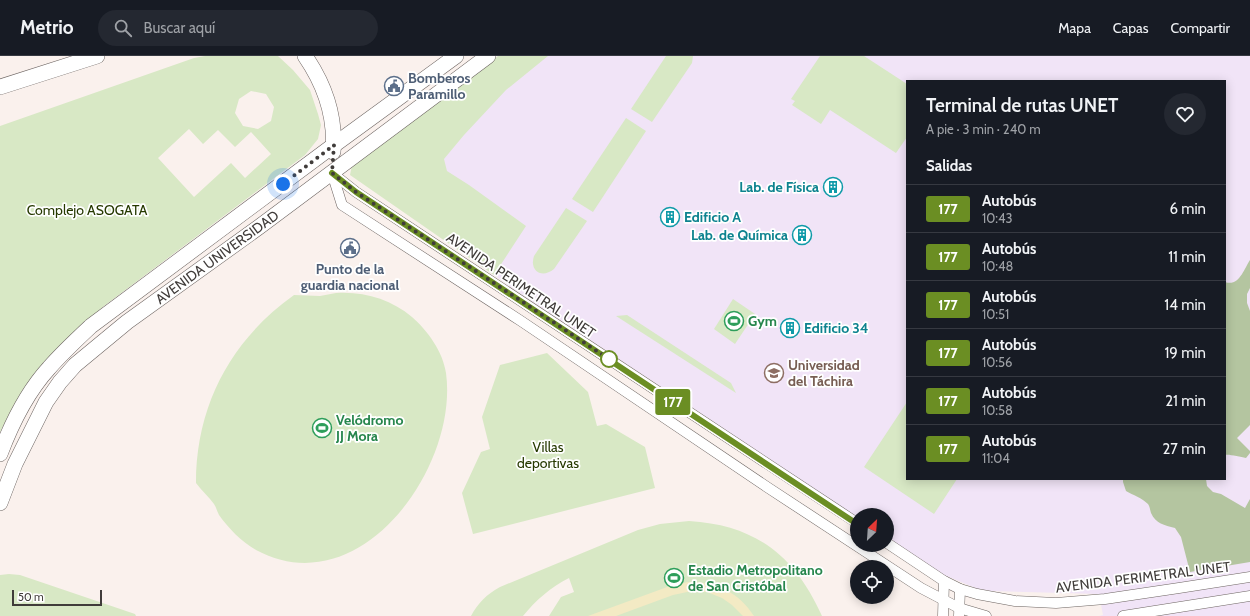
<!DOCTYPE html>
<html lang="es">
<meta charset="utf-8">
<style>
body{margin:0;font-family:Cabin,sans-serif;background:#242831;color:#f1f3f6;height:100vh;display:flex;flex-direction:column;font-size:15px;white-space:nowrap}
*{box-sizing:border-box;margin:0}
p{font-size:13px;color:#9ea1a6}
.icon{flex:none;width:22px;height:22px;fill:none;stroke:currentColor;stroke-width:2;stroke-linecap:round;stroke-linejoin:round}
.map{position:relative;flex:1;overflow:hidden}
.side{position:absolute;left:906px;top:24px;width:320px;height:400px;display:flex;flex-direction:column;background:#171b24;border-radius:0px;box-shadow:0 2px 10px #0003}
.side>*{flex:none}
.badge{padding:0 8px;border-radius:3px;font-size:14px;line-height:26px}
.needle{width:26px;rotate:25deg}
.controls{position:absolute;left:850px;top:452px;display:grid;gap:8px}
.controls a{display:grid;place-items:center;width:44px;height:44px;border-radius:50%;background:#171b24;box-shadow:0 2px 10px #0003;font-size:20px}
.scale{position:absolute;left:12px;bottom:10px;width:90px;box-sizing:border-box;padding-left:4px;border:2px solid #403c3a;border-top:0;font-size:11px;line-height:14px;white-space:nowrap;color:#403c3a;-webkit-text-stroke:3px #fff;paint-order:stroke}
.you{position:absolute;width:20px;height:20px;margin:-10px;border:3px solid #fff;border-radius:50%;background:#1a73e8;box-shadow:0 0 0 6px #1a73e833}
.map>.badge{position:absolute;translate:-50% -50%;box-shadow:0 0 0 2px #fff}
h2{padding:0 20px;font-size:15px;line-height:36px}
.round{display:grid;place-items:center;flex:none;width:42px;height:42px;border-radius:21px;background:#242831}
.head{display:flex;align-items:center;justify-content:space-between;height:68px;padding:0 20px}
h1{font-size:19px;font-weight:600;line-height:30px}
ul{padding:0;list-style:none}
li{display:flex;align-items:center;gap:12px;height:48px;padding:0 20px;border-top:1px solid #363941}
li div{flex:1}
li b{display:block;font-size:15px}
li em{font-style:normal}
li .badge{min-width:44px;font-weight:700;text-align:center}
header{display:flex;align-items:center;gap:24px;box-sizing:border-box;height:56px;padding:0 20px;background:#171b24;border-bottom:1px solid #363941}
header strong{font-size:19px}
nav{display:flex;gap:22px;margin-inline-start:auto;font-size:14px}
.search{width:280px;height:36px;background:#242831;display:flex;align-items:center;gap:10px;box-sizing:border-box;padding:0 14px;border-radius:22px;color:#9ea1a6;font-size:15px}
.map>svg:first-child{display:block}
.education{fill:#f1e4f7;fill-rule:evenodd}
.green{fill:#d8e8c5;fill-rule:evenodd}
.forest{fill:#b4c5a0}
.sand{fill:#f3eac4}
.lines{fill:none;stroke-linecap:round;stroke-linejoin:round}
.street-casing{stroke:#6d6562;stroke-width:11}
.secondary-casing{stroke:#6d6562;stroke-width:16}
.street{stroke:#fff;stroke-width:10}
.secondary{stroke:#fff;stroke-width:15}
.line-casing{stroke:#fff;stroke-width:9}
.line{stroke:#6b8e23;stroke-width:6}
.walk{stroke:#403c3a;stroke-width:4;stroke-dasharray:0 7.2}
.stop-dot{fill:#fff;stroke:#6b8e23;stroke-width:2}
.labels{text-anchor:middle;stroke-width:3.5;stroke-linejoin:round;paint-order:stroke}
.service-label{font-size:14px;font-weight:bold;fill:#4e5e75;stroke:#fff;text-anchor:start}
.culture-label{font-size:14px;font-weight:bold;fill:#0d838f;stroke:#fff;text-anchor:end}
.park-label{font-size:14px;fill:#263900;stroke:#fff}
.street-label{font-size:14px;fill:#403c3a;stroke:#fff}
.leisure-label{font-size:14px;font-weight:bold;fill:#27864d;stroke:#fff;text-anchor:start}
.education-label{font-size:14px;font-weight:bold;fill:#785e54;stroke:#fff;text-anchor:start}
</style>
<header>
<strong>Metrio</strong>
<div class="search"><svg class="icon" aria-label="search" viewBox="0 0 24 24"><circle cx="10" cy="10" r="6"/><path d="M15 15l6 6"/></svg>Buscar aquí</div>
<nav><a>Mapa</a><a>Capas</a><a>Compartir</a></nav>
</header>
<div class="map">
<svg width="1250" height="560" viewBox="0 0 1250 560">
<rect width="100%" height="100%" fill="#faf1ed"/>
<path class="education" d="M521 0H1250V560H1099L1103 559 1099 538 991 535 978 533 944 519 887 481V459H857V461L512 232 360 123ZM907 25H1225V423H907Z"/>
<g class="green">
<path d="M205 0H278L293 14 310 34 318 58 321 69 318 83 305 99 104 250 62 288 19 341 0 376V70L194 2ZM251 35 266 38 274 51 271 65 258 73 243 70 235 57 239 43ZM189 73 203 88 218 74 235 91 251 76 271 98 245 122 231 107 194 141 158 102Z"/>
<polygon points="498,0 548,0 506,34 464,79 444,103 447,115 469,129 526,170 494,219 350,119 352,109"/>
<polygon points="666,0 693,0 692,7 652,66 631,53"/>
<polygon points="820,0 864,0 907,28 907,81 896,97 830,54 821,68 792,49 795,45 791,43"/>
<polygon points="626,62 646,75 593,156 572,143"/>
<path d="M566 152 587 165 554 213C542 223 529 215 534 200Z"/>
<path d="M336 237C363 235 391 243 412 261 428 275 443 296 446 317 459 411 360 550 256 494 241 485 229 473 219 459 217 455 216 451 214 448 209 441 201 434 196 427 196 349 231 284 294 239L320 240Z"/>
<polygon points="733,243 755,258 735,288 714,273"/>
<polygon points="627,259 731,327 736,337 616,260"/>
<polygon points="547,297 588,336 597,370 606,368 645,391 655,432 473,478 462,437 481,396 490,393 482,361 500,309"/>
<polygon points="907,346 907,423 957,423 934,458 864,411"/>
<path d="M689 465C756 469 795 500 822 560H549L561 541 574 536 569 522C551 531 536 544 523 560H471C478 547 487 538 500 531L638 474 660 468Z"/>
<polygon points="9,518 20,519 135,558 136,560 0,560 0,519"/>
</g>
<g class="forest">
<path d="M1250 204V232L1247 238V247L1250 255V369L1237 382 1250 395V397L1246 402C1240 401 1229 398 1225 399V226C1239 231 1244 213 1250 204Z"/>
<path d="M1123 423H1206L1207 430 1213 436 1221 438 1245 452 1250 443V506L1190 516 1181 481 1175 472C1164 469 1156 468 1151 457 1150 454 1150 451 1148 448 1142 442 1133 439 1126 435L1123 426Z"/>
</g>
<path class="sand" d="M688 526C715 525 739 536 754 560H743L732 549 722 542 707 536 692 535 673 539 616 560H588L670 530Z"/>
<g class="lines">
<defs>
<g id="street">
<polyline points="332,117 342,149 521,265 767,431 921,532 959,552 986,560"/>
<polyline points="332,117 356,136 857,467"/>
<polyline points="887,487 944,525 960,533 977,538 1015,545 1056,547 1105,543 1179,532 1250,521"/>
<polyline points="943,560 944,525"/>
<polyline points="959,560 960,533"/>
<polyline points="1123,560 1250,540"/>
</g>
<g id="secondary">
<path d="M305 0C325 29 336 60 333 96"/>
<polyline points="0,31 97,0"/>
<path d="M0 398C11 369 28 335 49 312 62 297 76 284 91 270L334 89 456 0"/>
<polyline points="0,447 15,408 46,346 60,326 75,309 127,266 259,171 488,0"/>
</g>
</defs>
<use href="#street" class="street-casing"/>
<use href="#secondary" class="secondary-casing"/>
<use href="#street" class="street"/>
<use href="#secondary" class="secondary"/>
</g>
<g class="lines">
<defs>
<polyline id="line" points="332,117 356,136 857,468"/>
</defs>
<use href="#line" class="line-casing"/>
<use href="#line" class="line"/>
<polyline class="walk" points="283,128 334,89 332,117 356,136 609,303"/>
</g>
<defs>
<symbol id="civic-ring" viewBox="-11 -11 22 22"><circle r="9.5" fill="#fff" stroke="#5c6f8a" stroke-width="1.5"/><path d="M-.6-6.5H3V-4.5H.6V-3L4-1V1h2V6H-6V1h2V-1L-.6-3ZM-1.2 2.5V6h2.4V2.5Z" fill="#5c6f8a"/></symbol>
<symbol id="building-ring" viewBox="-11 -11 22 22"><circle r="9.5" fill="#fff" stroke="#0f9aa8" stroke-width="1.5"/><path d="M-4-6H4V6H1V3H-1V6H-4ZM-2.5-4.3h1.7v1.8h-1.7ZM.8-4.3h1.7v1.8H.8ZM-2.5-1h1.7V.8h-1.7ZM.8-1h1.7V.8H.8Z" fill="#0f9aa8"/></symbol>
<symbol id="stadium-ring" viewBox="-11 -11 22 22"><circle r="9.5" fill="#fff" stroke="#2e9e5b" stroke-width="1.5"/><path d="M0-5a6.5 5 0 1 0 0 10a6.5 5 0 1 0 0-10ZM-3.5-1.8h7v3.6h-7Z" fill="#2e9e5b"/></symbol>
<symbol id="university-ring" viewBox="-11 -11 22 22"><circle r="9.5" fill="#fff" stroke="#8d6e63" stroke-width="1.5"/><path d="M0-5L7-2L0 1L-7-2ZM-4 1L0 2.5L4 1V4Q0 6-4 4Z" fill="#8d6e63"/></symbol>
</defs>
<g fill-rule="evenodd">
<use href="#civic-ring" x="383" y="19" width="22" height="22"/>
<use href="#building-ring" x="822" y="120" width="22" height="22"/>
<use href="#building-ring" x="659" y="150" width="22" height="22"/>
<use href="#building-ring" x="791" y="168" width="22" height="22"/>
<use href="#civic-ring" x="339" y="181" width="22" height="22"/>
<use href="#stadium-ring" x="723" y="254" width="22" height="22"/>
<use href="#building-ring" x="779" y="261" width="22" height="22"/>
<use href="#university-ring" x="763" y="306" width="22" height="22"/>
<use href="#stadium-ring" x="311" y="361" width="22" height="22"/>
<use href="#stadium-ring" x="663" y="511" width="22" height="22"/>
</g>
<circle class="stop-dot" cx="609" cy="303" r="8"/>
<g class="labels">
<g class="service-label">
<text x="408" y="27">Bomberos<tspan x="408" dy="16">Paramillo</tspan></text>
<text x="350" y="218" text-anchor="middle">Punto de la<tspan x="350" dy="16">guardia nacional</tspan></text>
</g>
<g class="culture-label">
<text x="819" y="136">Lab. de Física</text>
<text x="684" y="166" text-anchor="start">Edificio A</text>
<text x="788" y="184">Lab. de Química</text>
<text x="804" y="277" text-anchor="start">Edificio 34</text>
</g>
<g class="park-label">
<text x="87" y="159">Complejo ASOGATA</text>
<text x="548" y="396">Villas<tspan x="548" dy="16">deportivas</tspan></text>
</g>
<g class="street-label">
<text transform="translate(217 201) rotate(-36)" y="5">AVENIDA UNIVERSIDAD</text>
<text transform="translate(521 229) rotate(34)" y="5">AVENIDA PERIMETRAL UNET</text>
<text transform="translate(1143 521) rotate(-7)" y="5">AVENIDA PERIMETRAL UNET</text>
</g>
<g class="leisure-label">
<text x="748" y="270">Gym</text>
<text x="336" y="369">Velódromo<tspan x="336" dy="16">JJ Mora</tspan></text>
<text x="688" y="519">Estadio Metropolitano<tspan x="688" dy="16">de San Cristóbal</tspan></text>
</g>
<g class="education-label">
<text x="788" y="314">Universidad<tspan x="788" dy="16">del Táchira</tspan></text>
</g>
</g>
</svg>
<div class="controls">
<a><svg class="needle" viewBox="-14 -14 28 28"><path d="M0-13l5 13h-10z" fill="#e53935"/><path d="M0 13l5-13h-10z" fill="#9ea1a6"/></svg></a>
<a><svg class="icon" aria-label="locate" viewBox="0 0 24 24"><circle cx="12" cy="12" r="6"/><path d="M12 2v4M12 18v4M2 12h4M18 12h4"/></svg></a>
</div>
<div class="scale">50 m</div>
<div class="you" style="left:283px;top:128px"></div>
<b class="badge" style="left:673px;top:346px;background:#6b8e23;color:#fff">177</b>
<section class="side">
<div class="head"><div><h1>Terminal de rutas UNET</h1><p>A pie · 3 min · 240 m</p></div><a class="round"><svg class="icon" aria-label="heart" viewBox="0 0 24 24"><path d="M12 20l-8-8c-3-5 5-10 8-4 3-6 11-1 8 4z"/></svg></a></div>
<h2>Salidas</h2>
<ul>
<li><span class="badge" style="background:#6b8e23;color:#fff">177</span><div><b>Autobús</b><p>10:43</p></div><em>6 min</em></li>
<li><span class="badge" style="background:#6b8e23;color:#fff">177</span><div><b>Autobús</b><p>10:48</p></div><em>11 min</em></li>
<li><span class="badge" style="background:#6b8e23;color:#fff">177</span><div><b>Autobús</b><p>10:51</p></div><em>14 min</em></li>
<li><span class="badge" style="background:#6b8e23;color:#fff">177</span><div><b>Autobús</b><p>10:56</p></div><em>19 min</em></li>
<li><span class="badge" style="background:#6b8e23;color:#fff">177</span><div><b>Autobús</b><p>10:58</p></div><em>21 min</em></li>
<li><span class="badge" style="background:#6b8e23;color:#fff">177</span><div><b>Autobús</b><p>11:04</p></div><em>27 min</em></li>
</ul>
</section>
</div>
